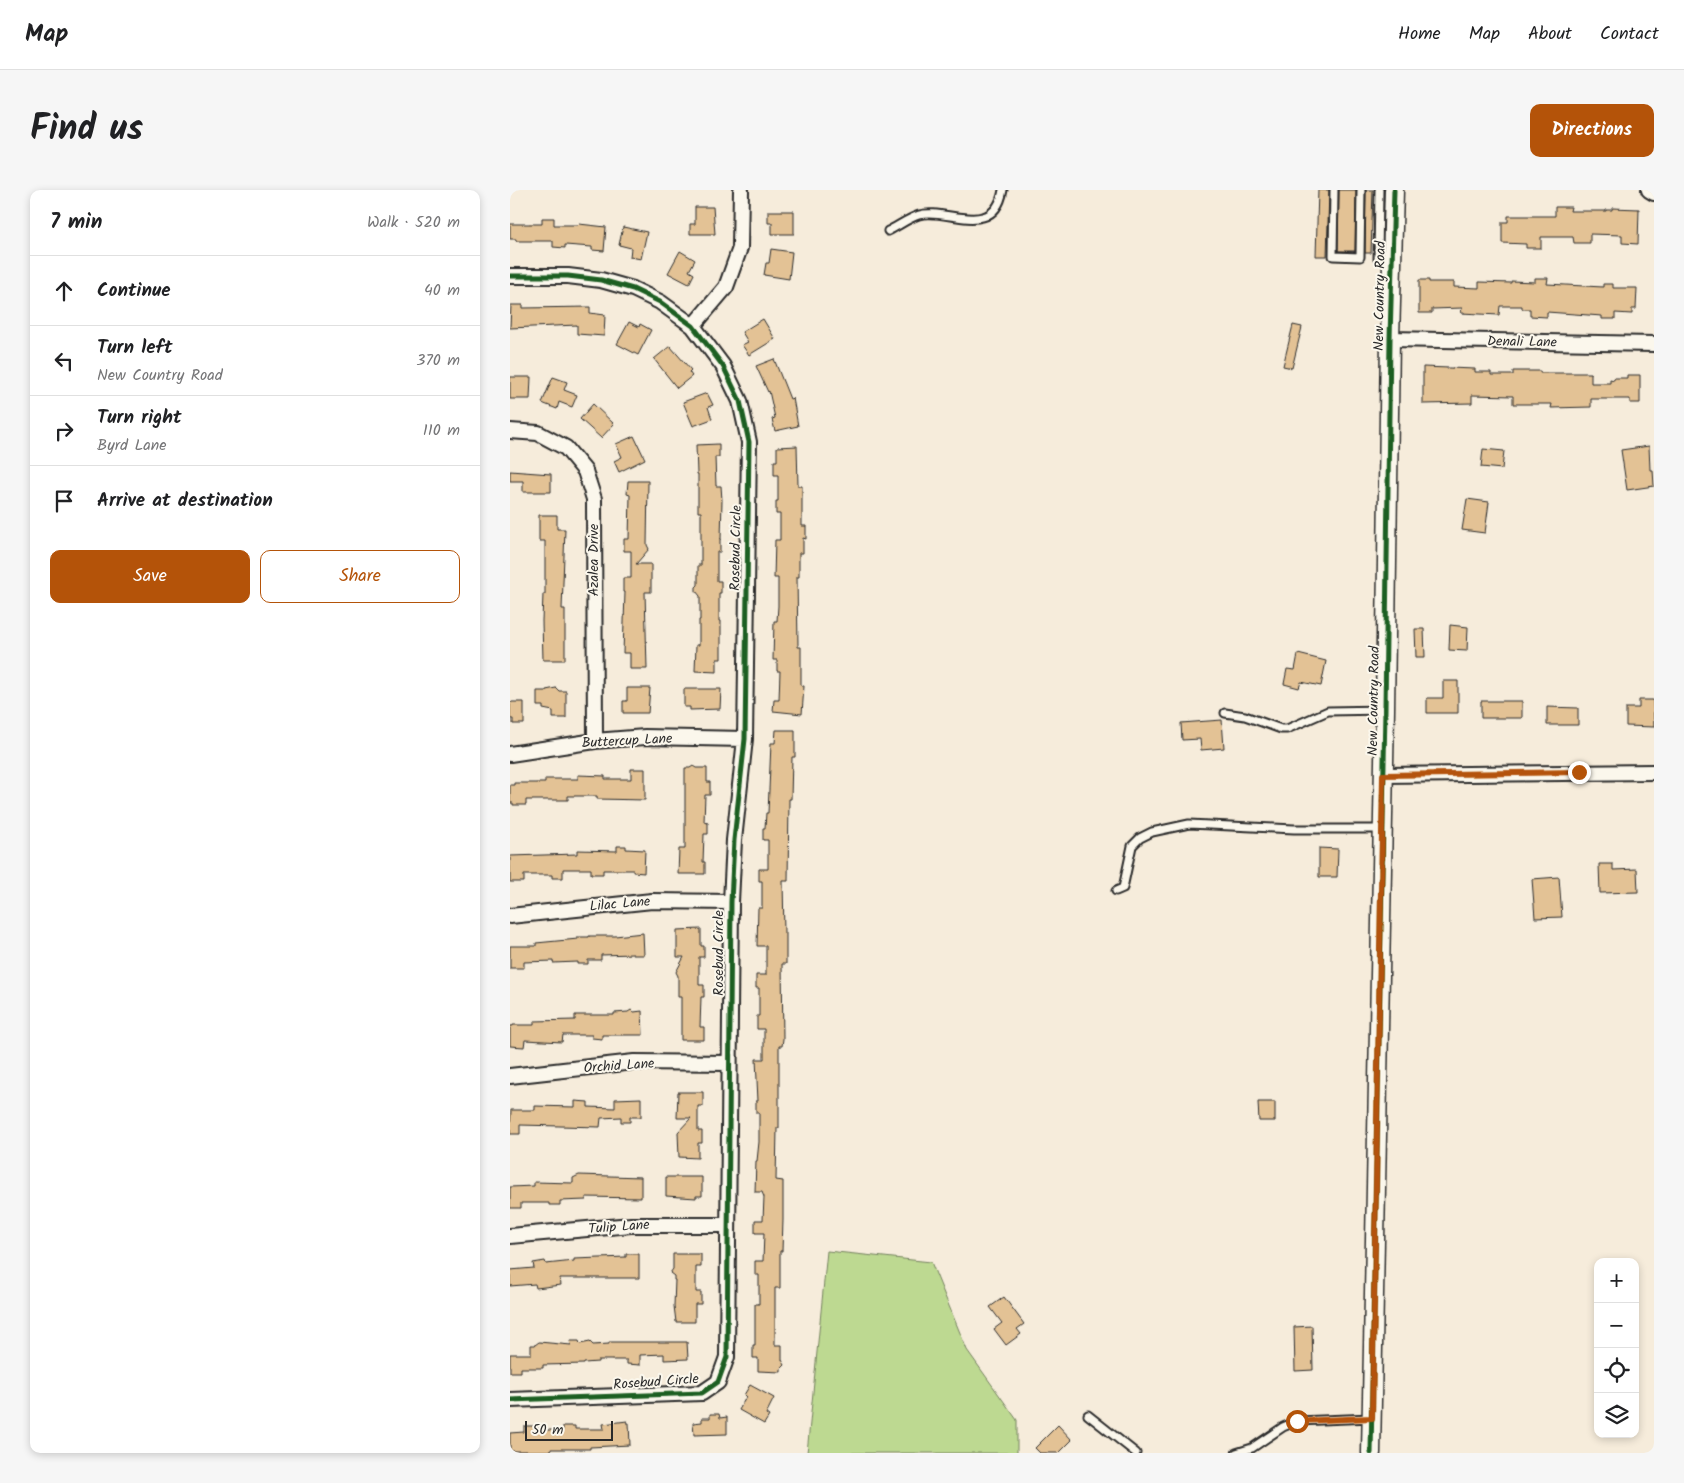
<!DOCTYPE html>
<html lang="en">
<head>
<meta charset="utf-8">
<style>
  body { margin:0; font-family:Kalam,sans-serif; background:#f6f6f6; color:#202124 }
  .controls { position:absolute; right:15px; bottom:15px; display:grid; overflow:hidden; border-radius:10px; box-shadow:0 2px 8px #0003 }
  .controls button { width:45px; height:45px; display:grid; place-items:center; padding:0; border:0; border-bottom:1px solid #e0e0e0; background:#fff; color:#202124; font:25px sans-serif }
  .scale { position:absolute; left:15px; bottom:12px; width:88px; box-sizing:border-box; padding-left:5px; border:2px solid #2b2b2b; border-top:0; font-size:14px; line-height:18px; white-space:nowrap; color:#2b2b2b; -webkit-text-stroke:4px #fbf7ec; paint-order:stroke }
  .stop { position:absolute; width:15px; height:15px; margin:-11px; border:4px solid #b45309; border-radius:50%; background:#fff }
  .stop.end { background:#b45309; border-color:#fff; box-shadow:0 1px 5px #0008 }
  .list { margin:0; padding:0; list-style:none }
  h2 { display:flex; justify-content:space-between; align-items:center; height:65px; margin:0; padding:0 20px; font-size:21px }
  h2 small { font-size:16px; font-weight:400; color:#757577 }
  .list li { display:grid; grid-template-columns:32px 1fr auto; gap:15px; align-items:center; box-sizing:border-box; height:70px; padding:0 20px; border-top:1px solid #e0e0e0 }
  .list b { display:block; font-size:19px; white-space:nowrap }
  .list p { margin:0; font-size:16px; white-space:nowrap; color:#757577 }
  .list em { font-size:16px; font-style:normal; color:#757577 }
  .actions { display:flex; gap:10px; padding:15px 20px }
  .actions a { flex:1; padding:11px 0; border:1px solid #b45309; border-radius:10px; text-align:center; font-size:18px; color:#b45309 }
  .actions .main { background:#b45309; color:#fff }
  .icon { flex:none; width:28px; height:28px; fill:none; stroke:currentColor; stroke-width:2; stroke-linecap:round; stroke-linejoin:round }
  .map { position:relative; flex:none; width:1144px; height:1263px; overflow:hidden; border-radius:10px }
  header { display:flex; align-items:center; gap:30px; box-sizing:border-box; height:70px; padding:0 25px; background:#fff; border-bottom:1px solid #e0e0e0 }
  header strong { font-size:24px }
  nav { display:flex; gap:28px; margin-inline-start:auto; font-size:18px }
  .intro { display:flex; align-items:center; justify-content:space-between; box-sizing:border-box; height:120px; padding:0 30px }
  h1 { margin:0; font-size:35px }
  .button { padding:12px 22px; border-radius:10px; background:#b45309; color:#fff; font-size:18px; font-weight:700 }
  main { display:flex; gap:30px; padding:0 30px }
  aside { flex:1; background:#fff; border-radius:10px; box-shadow:0 2px 8px #0003 }
  .map>svg:first-child { display:block }
</style>
</head>
<body>
<header>
<strong>Map</strong>
<nav><a>Home</a><a>Map</a><a>About</a><a>Contact</a></nav>
</header>
<div class="intro"><h1>Find us</h1><a class="button">Directions</a></div>
<main>
<aside>
<h2>7 min<small>Walk · 520 m</small></h2>
<ul class="list">
<li><svg class="icon" aria-label="ahead" viewBox="0 0 24 24"><path d="M12 20V5M6 11l6-6 6 6"/></svg><div><b>Continue</b></div><em>40 m</em></li>
<li><svg class="icon" aria-label="left" viewBox="0 0 24 24"><path d="M17 20v-9H6M10 6l-5 5 5 5"/></svg><div><b>Turn left</b><p>New Country Road</p></div><em>370 m</em></li>
<li><svg class="icon" aria-label="right" viewBox="0 0 24 24"><path d="M7 20v-9h11M14 6l5 5-5 5"/></svg><div><b>Turn right</b><p>Byrd Lane</p></div><em>110 m</em></li>
<li><svg class="icon" aria-label="arrive" viewBox="0 0 24 24"><path d="M6 21V4h12l-3 4 3 4H6"/></svg><div><b>Arrive at destination</b></div></li>
</ul>
<div class="actions"><a class="main">Save</a><a>Share</a></div>
</aside>
<div class="map">
<svg width="1144" height="1263" viewBox="0 0 1144 1263">
  <rect width="100%" height="100%" fill="#f6ecdb"/>
  <filter id="ink" filterUnits="userSpaceOnUse"><feTurbulence type="fractalNoise" baseFrequency=".02" numOctaves="2"/><feDisplacementMap in="SourceGraphic" scale="10" xChannelSelector="R" yChannelSelector="G"/><feConvolveMatrix kernelMatrix="1 2 1 2 8 2 1 2 1" color-interpolation-filters="sRGB"/></filter>
  <g filter="url(#ink)">
    <!-- green -->
    <path fill="#bdd991" stroke="#74825e" d="M 317,1061 L 421,1072 L 457,1160 L 507,1230 L 507,1263 L 297,1263 Z"/>
    <!-- building -->
    <path fill="#e3c295" stroke="#2b2b2b" d="M 808,0 L 819,0 L 817,66 L 806,66 Z
      M 829,0 L 846,0 L 845,61 L 828,61 Z
      M 856,0 L 863,0 L 861,63 L 855,63 Z
      M 185,17 L 203,17 L 205,44 L 180,44 L 180,34 L 185,34 Z
      M 1045,17 L 1061,17 L 1060,21 L 1096,21 L 1096,20 L 1102,20 L 1102,18 L 1129,19 L 1128,54 L 1112,53 L 1112,45 L 1080,44 L 1080,53 L 1064,53 L 1063,47 L 1031,47 L 1031,58 L 1016,58 L 1016,54 L 992,53 L 992,32 L 998,32 L 998,26 L 1045,26 Z
      M 258,21 L 284,21 L 284,44 L 262,44 L 262,33 L 258,33 Z
      M 32,28 L 44,28 L 44,35 L 68,35 L 69,34 L 96,37 L 94,61 L 82,60 L 82,57 L 55,55 L 55,58 L 43,57 L 43,51 L 6,51 L 6,49 L 0,49 L 0,34 L 32,34 Z
      M 113,37 L 137,42 L 131,69 L 120,67 L 121,58 L 109,55 Z
      M 261,59 L 282,62 L 279,89 L 254,85 L 256,73 L 259,73 Z
      M 170,61 L 185,70 L 179,81 L 184,84 L 179,94 L 158,83 Z
      M 1025,88 L 1038,88 L 1037,94 L 1093,97 L 1093,94 L 1103,94 L 1103,98 L 1127,98 L 1126,119 L 1122,119 L 1122,124 L 1105,123 L 1105,129 L 1092,129 L 1092,126 L 1037,122 L 1037,127 L 1020,126 L 1020,119 L 1012,119 L 1012,116 L 990,116 L 989,125 L 951,123 L 952,118 L 922,119 L 922,123 L 909,123 L 909,90 L 919,90 L 919,92 L 944,92 L 944,97 L 969,98 L 969,92 L 1001,93 L 1001,91 L 1025,92 Z
      M 1,115 L 13,115 L 13,118 L 80,117 L 80,123 L 95,125 L 94,146 L 67,144 L 67,135 L 0,138 Z
      M 253,129 L 265,149 L 239,165 L 232,155 L 238,152 L 232,142 Z
      M 119,132 L 129,137 L 130,134 L 141,140 L 128,165 L 107,154 Z
      M 783,135 L 792,137 L 782,178 L 773,176 Z
      M 160,156 L 181,180 L 179,182 L 182,186 L 167,198 L 144,169 Z
      M 264,169 L 280,209 L 283,208 L 288,236 L 265,241 L 262,229 L 265,228 L 259,201 L 258,202 L 246,176 Z
      M 913,177 L 965,179 L 965,182 L 981,182 L 981,185 L 1003,185 L 1003,181 L 1030,181 L 1030,183 L 1081,183 L 1081,193 L 1100,193 L 1100,189 L 1104,190 L 1104,188 L 1117,188 L 1117,185 L 1130,185 L 1130,213 L 1120,213 L 1120,209 L 1081,209 L 1081,217 L 1041,218 L 1042,214 L 1003,214 L 1003,206 L 962,205 L 962,213 L 913,214 Z
      M 0,187 L 21,187 L 20,209 L 0,209 Z
      M 43,187 L 57,192 L 54,200 L 67,205 L 62,217 L 49,212 L 47,219 L 32,213 Z
      M 197,203 L 203,215 L 198,217 L 202,229 L 183,236 L 173,212 Z
      M 83,214 L 104,234 L 91,248 L 70,229 Z
      M 124,246 L 135,269 L 109,282 L 104,271 L 112,267 L 106,254 Z
      M 209,254 L 209,267 L 205,267 L 206,296 L 211,296 L 212,310 L 211,349 L 210,349 L 210,362 L 207,362 L 207,391 L 211,391 L 211,403 L 209,403 L 209,431 L 211,431 L 211,469 L 207,469 L 207,482 L 185,481 L 186,455 L 189,455 L 189,430 L 190,430 L 190,406 L 186,401 L 186,397 L 188,395 L 188,375 L 191,375 L 191,322 L 188,322 L 188,284 L 187,284 L 186,255 Z
      M 287,256 L 288,296 L 292,296 L 292,336 L 296,336 L 296,349 L 293,348 L 293,363 L 289,363 L 289,387 L 287,387 L 288,457 L 291,457 L 291,496 L 294,496 L 292,524 L 263,521 L 264,510 L 269,510 L 270,481 L 267,481 L 267,470 L 263,470 L 264,431 L 267,431 L 268,416 L 268,388 L 264,388 L 265,350 L 270,350 L 270,324 L 266,324 L 266,311 L 268,311 L 268,285 L 264,285 L 264,271 L 267,271 L 267,257 Z
      M 1139,256 L 1140,280 L 1143,280 L 1144,296 L 1117,300 L 1111,260 Z
      M 973,259 L 994,261 L 992,279 L 971,277 Z
      M 0,281 L 41,284 L 41,302 L 13,302 L 13,291 L 0,291 Z
      M 118,291 L 138,291 L 137,355 L 139,359 L 126,374 L 141,374 L 141,402 L 135,402 L 137,479 L 120,479 L 120,463 L 113,463 L 115,402 L 113,402 L 113,388 L 121,388 L 121,361 L 114,361 L 114,349 L 119,349 L 120,305 L 117,304 Z
      M 957,309 L 979,312 L 975,343 L 952,340 Z
      M 29,325 L 47,325 L 47,339 L 55,339 L 52,419 L 55,419 L 55,470 L 33,470 L 32,431 L 33,404 L 35,404 L 35,351 L 29,351 Z
      M 940,435 L 958,437 L 957,461 L 939,460 Z
      M 905,439 L 914,439 L 915,467 L 906,467 Z
      M 788,464 L 816,471 L 811,496 L 791,492 L 789,498 L 774,494 L 777,479 L 785,480 Z
      M 933,491 L 948,491 L 948,523 L 917,523 L 917,508 L 933,508 Z
      M 46,498 L 49,501 L 56,501 L 56,528 L 43,528 L 43,521 L 33,519 L 33,516 L 27,516 L 27,501 L 36,501 L 36,500 Z
      M 117,498 L 140,498 L 138,523 L 113,523 L 113,511 L 117,511 Z
      M 174,499 L 211,499 L 210,519 L 180,520 L 180,517 L 174,517 Z
      M 1129,510 L 1143,510 L 1144,537 L 1116,536 L 1116,518 L 1129,518 Z
      M 971,511 L 1012,511 L 1012,528 L 971,528 Z
      M 2,512 L 14,512 L 14,534 L 3,534 L 3,529 L 0,529 L 0,514 Z
      M 1037,517 L 1068,518 L 1068,535 L 1037,535 Z
      M 712,530 L 714,558 L 691,560 L 690,549 L 672,550 L 671,533 Z
      M 266,540 L 285,540 L 285,567 L 282,567 L 281,609 L 279,609 L 278,691 L 273,691 L 274,743 L 276,743 L 276,774 L 272,774 L 273,849 L 272,856 L 269,856 L 269,938 L 267,938 L 266,990 L 273,991 L 273,1030 L 272,1061 L 270,1061 L 270,1098 L 265,1098 L 265,1155 L 272,1155 L 272,1170 L 275,1175 L 271,1179 L 271,1182 L 248,1181 L 248,1168 L 243,1168 L 243,1155 L 245,1155 L 245,1114 L 249,1114 L 249,1085 L 245,1085 L 245,1071 L 253,1071 L 254,1043 L 245,1043 L 245,1030 L 253,1030 L 254,1007 L 252,1002 L 245,1002 L 246,971 L 247,971 L 249,952 L 249,923 L 246,923 L 246,911 L 248,911 L 246,869 L 254,869 L 254,839 L 247,839 L 247,826 L 249,826 L 249,798 L 246,798 L 246,785 L 256,785 L 256,756 L 247,756 L 248,718 L 252,718 L 252,691 L 249,691 L 249,679 L 258,679 L 258,650 L 253,650 L 253,638 L 255,638 L 256,623 L 258,623 L 261,553 L 265,553 Z
      M 183,576 L 186,578 L 197,578 L 197,592 L 200,592 L 200,605 L 195,605 L 194,632 L 198,633 L 198,644 L 194,644 L 193,672 L 195,672 L 195,684 L 168,684 L 169,659 L 175,659 L 175,578 L 180,578 Z
      M 121,579 L 135,579 L 135,610 L 87,609 L 87,606 L 58,606 L 58,610 L 16,610 L 16,615 L 3,615 L 3,613 L 0,613 L 0,595 L 4,595 L 4,593 L 35,593 L 35,589 L 68,589 L 68,585 L 95,586 L 95,589 L 121,589 Z
      M 107,656 L 116,656 L 116,659 L 135,660 L 134,683 L 123,682 L 123,680 L 93,680 L 93,684 L 81,684 L 81,679 L 53,679 L 53,688 L 42,688 L 42,685 L 14,685 L 14,692 L 0,692 L 0,666 L 67,664 L 67,660 L 107,661 Z
      M 809,658 L 828,659 L 827,687 L 809,687 Z
      M 1089,674 L 1103,674 L 1103,680 L 1127,679 L 1128,702 L 1090,703 Z
      M 1049,687 L 1052,727 L 1025,728 L 1022,689 Z
      M 191,739 L 191,756 L 194,756 L 194,767 L 189,767 L 189,795 L 194,795 L 194,807 L 191,807 L 190,837 L 194,837 L 194,850 L 171,850 L 171,807 L 168,807 L 168,786 L 166,782 L 174,767 L 167,767 L 167,740 Z
      M 133,743 L 134,765 L 123,765 L 123,764 L 91,765 L 91,770 L 78,770 L 78,774 L 68,774 L 68,772 L 43,773 L 43,771 L 14,772 L 14,778 L 0,778 L 0,756 L 26,756 L 26,753 L 68,749 L 68,747 L 79,747 L 79,746 L 105,746 Z
      M 121,820 L 124,822 L 132,821 L 133,845 L 92,845 L 92,849 L 82,848 L 82,845 L 53,845 L 52,852 L 15,850 L 14,857 L 0,856 L 0,836 L 3,836 L 3,835 L 24,835 L 24,831 L 65,830 L 65,825 L 104,825 L 104,823 L 118,822 Z
      M 168,902 L 193,902 L 193,916 L 188,916 L 188,941 L 192,941 L 192,953 L 188,953 L 188,968 L 169,967 L 168,942 L 181,928 L 167,928 Z
      M 131,908 L 131,927 L 120,927 L 120,932 L 111,932 L 111,927 L 91,928 L 90,937 L 10,935 L 10,944 L 0,944 L 1,920 L 25,920 L 25,916 L 65,917 L 65,911 L 78,912 L 78,917 L 105,918 L 105,909 Z
      M 748,912 L 765,912 L 765,931 L 749,931 Z
      M 69,985 L 131,987 L 131,1008 L 76,1007 L 76,1010 L 50,1011 L 50,1015 L 39,1015 L 39,1013 L 11,1013 L 11,1018 L 0,1018 L 0,997 L 24,996 L 24,992 L 63,993 L 63,988 Z
      M 156,987 L 192,987 L 192,1006 L 186,1006 L 186,1008 L 156,1006 Z
      M 116,1064 L 129,1064 L 129,1088 L 50,1088 L 51,1095 L 26,1098 L 25,1094 L 0,1096 L 0,1080 L 24,1078 L 23,1073 L 35,1071 L 36,1074 L 64,1071 L 64,1069 L 116,1067 Z
      M 163,1064 L 191,1064 L 191,1077 L 186,1077 L 186,1102 L 191,1102 L 191,1114 L 185,1114 L 185,1132 L 166,1132 L 164,1116 L 165,1090 L 164,1090 L 164,1086 L 160,1083 L 163,1079 Z
      M 494,1107 L 514,1134 L 507,1139 L 511,1144 L 496,1155 L 484,1139 L 492,1133 L 480,1117 Z
      M 802,1136 L 803,1180 L 785,1181 L 784,1137 Z
      M 60,1151 L 69,1151 L 70,1154 L 80,1152 L 83,1155 L 99,1154 L 99,1152 L 177,1152 L 178,1169 L 154,1170 L 154,1164 L 130,1165 L 130,1175 L 117,1174 L 117,1170 L 88,1170 L 88,1172 L 74,1173 L 74,1174 L 33,1175 L 33,1178 L 11,1178 L 11,1182 L 0,1182 L 0,1164 L 21,1164 L 21,1155 L 25,1155 L 29,1152 L 61,1155 Z
      M 240,1195 L 264,1208 L 256,1224 L 259,1226 L 254,1234 L 229,1220 L 236,1207 L 234,1205 Z
      M 200,1224 L 209,1224 L 210,1228 L 217,1227 L 217,1244 L 184,1245 L 183,1233 L 192,1232 L 192,1228 L 200,1228 Z
      M 117,1231 L 117,1233 L 119,1233 L 120,1255 L 80,1257 L 80,1259 L 41,1259 L 41,1261 L 0,1261 L 0,1243 L 14,1242 L 14,1236 L 28,1236 L 28,1240 L 53,1240 L 53,1236 L 65,1236 L 65,1239 L 94,1239 L 93,1234 Z
      M 548,1235 L 562,1250 L 549,1263 L 530,1263 L 525,1258 Z"/>
    <g fill="none" stroke-linecap="round" stroke-linejoin="round">
      <!-- service casing -->
      <g stroke="#2b2b2b" stroke-width="11">
        <path id="service" d="M 824,0 L 823,66 L 850,67 L 851,0
          M 378,41 C 388,36 399,28 409,25 C 436,17 484,50 493,0
          M 868,69 L 869,0
          M 715,523 L 735,526 L 771,539 L 777,539 L 818,521 L 875,520
          M 606,701 L 613,698 L 622,656 L 630,648 L 642,642 L 679,634 L 784,639 L 872,639
          M 578,1225 L 626,1263
          M 726,1263 L 742,1258 L 773,1237 L 787,1231 L 862,1228"/>
      </g>
      <!-- minor casing -->
      <g stroke="#2b2b2b" stroke-width="18">
        <path id="minor" d="M 1139,0 L 1144,3
          M 0,86 L 58,86 L 91,90 L 123,99 L 150,112 L 183,136 L 213,176 L 230,211 L 239,252 L 235,549 L 224,650 L 221,712 L 217,1167 L 208,1192 L 192,1203 L 0,1210
          M 183,136 L 216,97 L 230,58 L 231,0
          M 880,149 L 1144,154
          M 0,241 L 28,243 L 56,258 L 75,281 L 84,309 L 85,551
          M 0,564 L 85,551 L 135,547 L 235,549
          M 873,585 L 1144,582
          M 0,726 L 142,711 L 221,712
          M 0,886 L 124,872 L 219,873
          M 0,1046 L 121,1035 L 218,1035"/>
      </g>
      <!-- tertiary casing -->
      <g stroke="#2b2b2b" stroke-width="21">
        <path id="tertiary" d="M 861,1263 L 875,520 L 880,149 L 884,0"/>
      </g>
      <!-- service -->
      <use href="#service" stroke="#fbf7ec" stroke-width="7"/>
      <!-- minor -->
      <use href="#minor" stroke="#fbf7ec" stroke-width="14"/>
      <!-- tertiary -->
      <use href="#tertiary" stroke="#fbf7ec" stroke-width="18"/>
      <!-- cycleway casing -->
      <g stroke="#fbf7ec" stroke-width="8">
        <path id="cycleway" d="M 0,86 L 58,86 L 91,90 L 123,99 L 150,112 L 183,136 L 213,176 L 230,211 L 239,252 L 235,549 L 224,650 L 221,712 L 217,1167 L 208,1192 L 192,1203 L 0,1210
          M 861,1263 L 875,520 L 880,149 L 884,0"/>
      </g>
      <!-- cycleway -->
      <use href="#cycleway" stroke="#1b5e20" stroke-width="5"/>
    </g>
  </g>
  <g fill="none" stroke-linecap="round" stroke-linejoin="round" filter="url(#ink)">
    <!-- route -->
    <path stroke="#b45309" stroke-width="6" d="M 787,1231 L 862,1228 L 873,585 L 1069,582"/>
  </g>
  <g text-anchor="middle" dominant-baseline="central" stroke-width="4" stroke-linejoin="round" paint-order="stroke">
    <!-- street labels -->
    <g font-size="14" fill="#2b2b2b" stroke="#fbf7ec">
      <text transform="translate(870 106) rotate(-89)">New Country Road</text>
      <text transform="translate(1012 152) rotate(1)">Denali Lane</text>
      <text transform="translate(226 358) rotate(-89)">Rosebud Circle</text>
      <text transform="translate(84 370) rotate(-90)">Azalea Drive</text>
      <text transform="translate(864 511) rotate(-89)">New Country Road</text>
      <text transform="translate(117 551) rotate(-3)">Buttercup Lane</text>
      <text transform="translate(110 714) rotate(-5)">Lilac Lane</text>
      <text transform="translate(209 763) rotate(-90)">Rosebud Circle</text>
      <text transform="translate(109 876) rotate(-4)">Orchid Lane</text>
      <text transform="translate(109 1037) rotate(-4)">Tulip Lane</text>
      <text transform="translate(146 1192) rotate(-4)">Rosebud Circle</text>
    </g>
  </g>
</svg>
<div class="controls">
<button>+</button>
<button>−</button>
<button><svg class="icon" aria-label="locate" viewBox="0 0 24 24"><circle cx="12" cy="12" r="6"/><path d="M12 2v4M12 18v4M2 12h4M18 12h4"/></svg></button>
<button><svg class="icon" aria-label="layers" viewBox="0 0 24 24"><path d="M12 4l9 5-9 5-9-5zM3 14l9 5 9-5"/></svg></button>
</div>
<div class="scale">50 m</div>
<div class="stop" style="left:787px;top:1231px"></div>
<div class="stop end" style="left:1069px;top:582px"></div>
</div>
</main>
</body>
</html>
